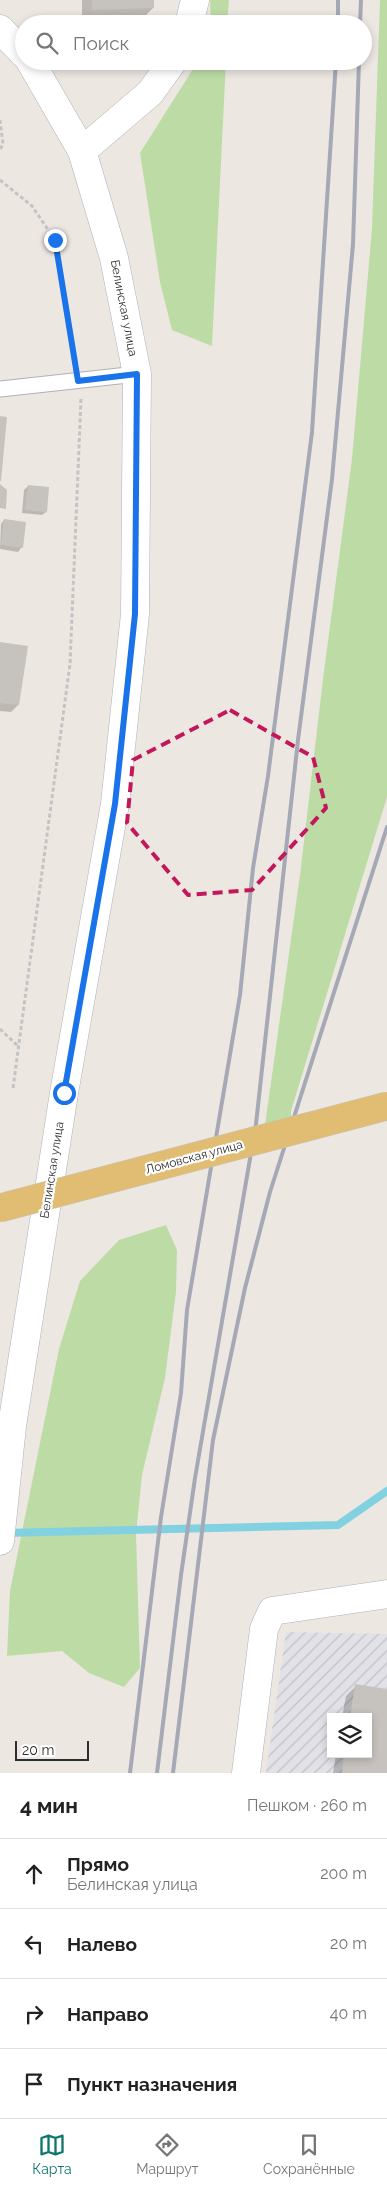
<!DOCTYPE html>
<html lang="ru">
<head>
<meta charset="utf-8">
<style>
  body { margin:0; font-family:Raleway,sans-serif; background:#f2f2f2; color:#222 }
  .controls { position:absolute; right:15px; bottom:15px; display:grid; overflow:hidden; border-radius:0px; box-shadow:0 2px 8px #0003 }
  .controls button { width:45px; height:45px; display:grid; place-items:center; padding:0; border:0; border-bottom:1px solid #e0e0e0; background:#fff; color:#222; font:25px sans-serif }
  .scale { position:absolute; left:15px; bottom:12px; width:74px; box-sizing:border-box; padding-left:5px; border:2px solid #2d2d2d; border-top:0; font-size:14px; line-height:18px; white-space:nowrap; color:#2d2d2d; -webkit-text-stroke:4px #fff; paint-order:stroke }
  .stop { position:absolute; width:15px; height:15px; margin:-11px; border:4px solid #1a73e8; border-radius:50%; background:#fff }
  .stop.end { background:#1a73e8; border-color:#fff; box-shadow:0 1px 5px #0008 }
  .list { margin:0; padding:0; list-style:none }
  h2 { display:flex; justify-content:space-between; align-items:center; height:65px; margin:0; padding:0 20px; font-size:21px }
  h2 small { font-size:16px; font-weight:400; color:#767676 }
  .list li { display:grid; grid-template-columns:32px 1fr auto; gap:15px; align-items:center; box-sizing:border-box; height:70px; padding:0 20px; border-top:1px solid #e0e0e0 }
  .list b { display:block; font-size:19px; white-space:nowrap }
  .list p { margin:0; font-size:16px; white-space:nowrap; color:#767676 }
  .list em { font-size:16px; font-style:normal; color:#767676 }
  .icon { flex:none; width:28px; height:28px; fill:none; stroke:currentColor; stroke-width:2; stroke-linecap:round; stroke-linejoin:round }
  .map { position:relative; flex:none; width:387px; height:1773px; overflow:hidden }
  .search { position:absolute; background:#fff; box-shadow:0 2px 8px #0003; left:15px; right:15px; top:15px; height:55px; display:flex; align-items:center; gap:12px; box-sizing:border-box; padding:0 18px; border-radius:28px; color:#767676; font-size:19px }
  .sheet { height:345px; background:#fff }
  nav { display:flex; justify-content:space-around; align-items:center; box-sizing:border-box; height:70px; border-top:1px solid #e0e0e0; background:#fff; font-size:14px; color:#767676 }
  nav a { display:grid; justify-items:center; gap:2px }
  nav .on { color:#0f766e }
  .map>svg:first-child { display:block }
</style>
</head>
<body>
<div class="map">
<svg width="387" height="1773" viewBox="0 0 387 1773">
  <defs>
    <pattern id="industrial-furrows" width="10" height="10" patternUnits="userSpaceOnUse" patternTransform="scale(1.25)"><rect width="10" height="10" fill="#e2e1e7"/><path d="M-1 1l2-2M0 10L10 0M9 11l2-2" fill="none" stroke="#c2c1c6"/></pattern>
  </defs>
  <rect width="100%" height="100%" fill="#ede7e2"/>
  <!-- industrial -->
  <path fill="url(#industrial-furrows)" fill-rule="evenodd" d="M 286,1632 L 387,1634 L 387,1773 L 266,1773 ZM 331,1717 L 368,1717 L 368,1754 L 331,1754 Z"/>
  <!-- grass -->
  <path fill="#bddca5" d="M 210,0 L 229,0 L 227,24 L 211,24 Z
    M 380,0 L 387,0 L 387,797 L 291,1111 L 291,1122 L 265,1125 L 300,875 L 323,679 L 352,459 L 372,228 Z
    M 198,61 L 226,61 L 212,346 L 172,330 L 160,282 L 140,153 Z
    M 166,1225 L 177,1250 L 176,1292 L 165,1378 L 142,1475 L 136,1534 L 140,1668 L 124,1687 L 89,1673 L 62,1651 L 7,1656 L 10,1591 L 59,1349 L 80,1281 L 119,1240 Z"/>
  <!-- shadow -->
  <path fill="#0003" d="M 82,0 L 153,0 L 153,8 L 143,18 L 82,20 Z
    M 28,486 L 46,512 L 42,515 L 22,513 L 24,490 Z
    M 4,520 L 25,523 L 21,548 L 18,552 L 0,549 L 1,524 Z
    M 0,644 L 18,705 L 11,712 L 0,711 Z
    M 356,1686 L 387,1691 L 387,1773 L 333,1773 L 336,1754 L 368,1754 L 368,1717 L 342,1717 L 346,1696 Z"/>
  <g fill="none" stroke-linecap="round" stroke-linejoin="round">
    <!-- stream -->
    <path stroke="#82d1e1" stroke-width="8" d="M 4,1533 L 338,1525 L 387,1491"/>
  </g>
  <!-- building -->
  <path fill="#c6c2bd" d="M 92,0 L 154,0 L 154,8 L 92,10 Z
    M 0,416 L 7,417 L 1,481 L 0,481 Z
    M 0,484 L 7,490 L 6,509 L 0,508 Z
    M 28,485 L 49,487 L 47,512 L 25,510 Z
    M 4,519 L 26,522 L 23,548 L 1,545 Z
    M 0,642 L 28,646 L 19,705 L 0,703 Z
    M 355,1684 L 387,1689 L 387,1773 L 342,1773 L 344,1754 L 368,1754 L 368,1717 L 350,1717 Z"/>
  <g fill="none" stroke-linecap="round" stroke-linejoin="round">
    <!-- service casing -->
    <g stroke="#aeb1b8" stroke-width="17">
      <path id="service" d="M 0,389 L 137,374"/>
    </g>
    <!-- minor casing -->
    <g stroke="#aeb1b8" stroke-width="29">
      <path id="minor" d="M 246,1773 L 264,1629 L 272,1611 L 387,1594"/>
    </g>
    <!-- tertiary casing -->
    <g stroke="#aeb1b8" stroke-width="29">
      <path id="tertiary" d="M 189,24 L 195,0
        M 82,151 L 150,93 L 173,61"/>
    </g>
    <!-- secondary casing -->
    <g stroke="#aeb1b8" stroke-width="29">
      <path id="secondary" d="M 0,29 L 24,54
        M 0,1541 L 12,1426 L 64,1093 L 115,804 L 135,614 L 137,374 L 114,258 L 82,151 L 30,61"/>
    </g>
    <!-- path -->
    <path stroke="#c4c4c4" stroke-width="3" stroke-dasharray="4 2.5" stroke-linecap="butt" d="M 0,120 L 3,144 L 0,150
      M 0,180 L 32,206 L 55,240 L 75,360
      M 0,1029 L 19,1047
      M 13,1088 L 70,664 L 81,399"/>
    <!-- service -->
    <use href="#service" stroke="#fff" stroke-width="15"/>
    <!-- minor -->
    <use href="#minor" stroke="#fff" stroke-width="28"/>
    <!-- tertiary -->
    <use href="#tertiary" stroke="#fff" stroke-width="28"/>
    <!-- secondary -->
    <use href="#secondary" stroke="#fff" stroke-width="28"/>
    <!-- rail -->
    <path stroke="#a5a9b5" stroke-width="4" d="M 338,24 L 338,0
      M 360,24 L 361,0
      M 130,1773 L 161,1517 L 181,1393 L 187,1310 L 240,995 L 253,868 L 268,776 L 312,432 L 336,61
      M 157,1773 L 181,1575 L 195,1478 L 256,1124 L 298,740 L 332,479 L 353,244 L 359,61
      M 173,1773 L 213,1440 L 245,1288 L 270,1192 L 387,827"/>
    <!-- primary-bridge casing -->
    <g stroke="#c4c4c4" stroke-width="29" stroke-linecap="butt">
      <path id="primary-bridge" d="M 0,1208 L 387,1106"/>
    </g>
    <!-- primary-bridge -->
    <use href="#primary-bridge" stroke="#e1bd73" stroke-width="28"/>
  </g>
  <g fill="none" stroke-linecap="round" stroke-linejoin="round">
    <!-- route -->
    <path stroke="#1a73e8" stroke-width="6" d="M 55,240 L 78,381 L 137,374 L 135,614 L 115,804 L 64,1093"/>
  </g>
  <!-- marked area -->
  <path fill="none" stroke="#c2185b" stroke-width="4" stroke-dasharray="10 6" stroke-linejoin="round" d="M 230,710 L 313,757 L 326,808 L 252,890 L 188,895 L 127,823 L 133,760 Z"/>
  <g text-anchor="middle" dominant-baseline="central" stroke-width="4.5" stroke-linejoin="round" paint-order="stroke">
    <!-- street labels -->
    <g font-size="12" fill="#2d2d2d" stroke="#fff">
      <text transform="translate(124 308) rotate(79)">Белинская улица</text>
      <text transform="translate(194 1157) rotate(-15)">Ломовская улица</text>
      <text transform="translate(52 1170) rotate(-81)">Белинская улица</text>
    </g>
  </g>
</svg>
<div class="controls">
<button><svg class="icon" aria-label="layers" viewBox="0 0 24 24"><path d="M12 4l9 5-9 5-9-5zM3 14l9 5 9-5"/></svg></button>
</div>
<div class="scale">20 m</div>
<div class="stop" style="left:64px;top:1093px"></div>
<div class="stop end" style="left:55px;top:240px"></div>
<div class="search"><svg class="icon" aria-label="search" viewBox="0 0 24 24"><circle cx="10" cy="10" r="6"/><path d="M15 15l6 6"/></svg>Поиск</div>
</div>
<section class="sheet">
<h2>4 мин<small>Пешком · 260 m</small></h2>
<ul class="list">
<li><svg class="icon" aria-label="ahead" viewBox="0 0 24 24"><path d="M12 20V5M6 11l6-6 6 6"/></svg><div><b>Прямо</b><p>Белинская улица</p></div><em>200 m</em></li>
<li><svg class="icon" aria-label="left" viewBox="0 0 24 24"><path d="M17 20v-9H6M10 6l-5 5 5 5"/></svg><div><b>Налево</b></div><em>20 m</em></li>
<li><svg class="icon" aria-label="right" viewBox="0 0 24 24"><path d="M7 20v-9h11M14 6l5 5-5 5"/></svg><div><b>Направо</b></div><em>40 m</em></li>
<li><svg class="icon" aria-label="arrive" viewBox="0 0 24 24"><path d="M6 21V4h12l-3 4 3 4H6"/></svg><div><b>Пункт назначения</b></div></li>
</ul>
</section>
<nav>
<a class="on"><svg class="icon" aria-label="map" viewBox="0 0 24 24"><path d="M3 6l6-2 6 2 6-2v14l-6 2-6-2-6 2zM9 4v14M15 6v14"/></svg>Карта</a>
<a><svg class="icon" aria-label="directions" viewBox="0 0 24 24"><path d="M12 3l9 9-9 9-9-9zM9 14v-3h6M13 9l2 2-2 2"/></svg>Маршрут</a>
<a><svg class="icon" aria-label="saved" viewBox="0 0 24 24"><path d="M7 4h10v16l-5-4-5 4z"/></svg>Сохранённые</a>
</nav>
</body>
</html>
